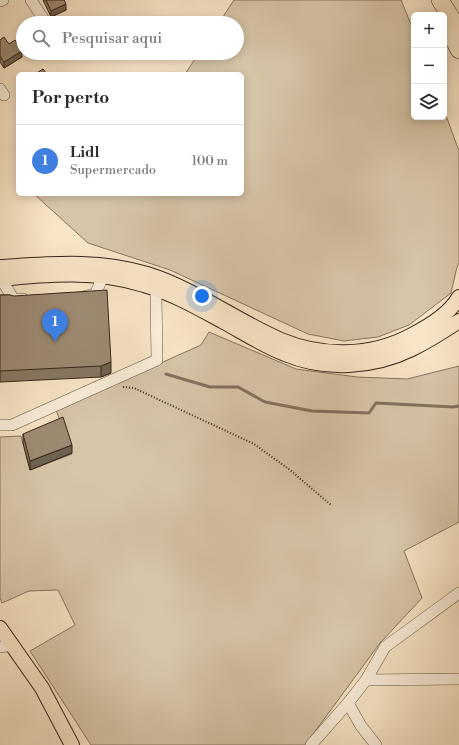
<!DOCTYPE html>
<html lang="pt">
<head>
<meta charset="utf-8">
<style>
  body { margin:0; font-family:"Libre Bodoni",serif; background:#f7f7f7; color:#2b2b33 }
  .controls { position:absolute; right:12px; top:12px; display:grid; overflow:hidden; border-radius:6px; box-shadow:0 2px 10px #0003 }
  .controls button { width:36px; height:36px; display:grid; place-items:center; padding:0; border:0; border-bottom:1px solid #e1e1e2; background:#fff; color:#2b2b33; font:20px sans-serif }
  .you { position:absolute; left:202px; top:296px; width:14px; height:14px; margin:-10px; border:3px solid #fff; border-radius:50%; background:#1a73e8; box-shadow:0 0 0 6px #1a73e833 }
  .badge { display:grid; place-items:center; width:26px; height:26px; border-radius:50%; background:#8f2418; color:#fff; font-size:13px; font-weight:700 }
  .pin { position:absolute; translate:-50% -33px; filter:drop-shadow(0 1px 2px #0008) }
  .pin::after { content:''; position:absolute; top:21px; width:14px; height:12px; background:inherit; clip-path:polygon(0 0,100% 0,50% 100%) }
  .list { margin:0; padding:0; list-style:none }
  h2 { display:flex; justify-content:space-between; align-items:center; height:52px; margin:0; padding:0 16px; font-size:17px }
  h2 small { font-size:13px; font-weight:400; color:#7c7c81 }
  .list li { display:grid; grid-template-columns:26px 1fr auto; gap:12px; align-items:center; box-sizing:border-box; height:72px; padding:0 16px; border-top:1px solid #e1e1e2 }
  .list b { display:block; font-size:15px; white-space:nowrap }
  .list p { margin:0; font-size:13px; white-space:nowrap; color:#7c7c81 }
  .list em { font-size:13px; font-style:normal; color:#7c7c81 }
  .icon { flex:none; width:22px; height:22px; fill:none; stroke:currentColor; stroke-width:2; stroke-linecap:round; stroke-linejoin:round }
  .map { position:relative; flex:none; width:459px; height:745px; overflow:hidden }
  .search { position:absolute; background:#fff; box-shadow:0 2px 10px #0003; left:16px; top:16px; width:228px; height:44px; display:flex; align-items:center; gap:10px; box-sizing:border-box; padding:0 14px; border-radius:22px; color:#7c7c81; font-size:15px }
  .panel { position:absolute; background:#fff; box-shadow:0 2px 10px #0003; left:16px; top:72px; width:228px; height:124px; border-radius:6px }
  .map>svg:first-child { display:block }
</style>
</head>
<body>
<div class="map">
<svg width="459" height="745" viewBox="0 0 459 745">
  <rect width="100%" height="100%" fill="#f8e5c6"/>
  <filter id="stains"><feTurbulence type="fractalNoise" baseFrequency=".005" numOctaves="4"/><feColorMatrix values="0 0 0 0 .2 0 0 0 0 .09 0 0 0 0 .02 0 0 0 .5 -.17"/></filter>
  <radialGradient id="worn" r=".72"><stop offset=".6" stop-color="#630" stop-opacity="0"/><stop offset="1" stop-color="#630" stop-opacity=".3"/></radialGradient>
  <!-- green -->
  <path fill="#d7c5a8" stroke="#887660" d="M 234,0 L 401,0 L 414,32 L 414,117 L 444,117 L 444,110 L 459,151 L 459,263 L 457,267 L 451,293 L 409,325 L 378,337 L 344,341 L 308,334 L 170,270 L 88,243 L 34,194 L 242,194 L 242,74 L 185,74 L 199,53 L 237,53 L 237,23 L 219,23 Z
    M 209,332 L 296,369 L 357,377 L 407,379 L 459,366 L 459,522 L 404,551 L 422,598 L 380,643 L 305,745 L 91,745 L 30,651 L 75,625 L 58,590 L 29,591 L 2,603 L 0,598 L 0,437 L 21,436 L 30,470 L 72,454 L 56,410 L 201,345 Z"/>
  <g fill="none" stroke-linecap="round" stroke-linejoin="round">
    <!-- stream -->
    <path stroke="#84725c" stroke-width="3" d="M 166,374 L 210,387 L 238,387 L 265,402 L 312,411 L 369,413 L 376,403 L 453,407 L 459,406"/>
    <!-- minor casing -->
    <g stroke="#685643" stroke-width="12">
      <path id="minor" d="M 31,0 L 46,23
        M 0,1 L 3,0
        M 0,89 L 4,95
        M 1,279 L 14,300 L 23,299
        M 86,296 L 95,295 L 103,276
        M 0,425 L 12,425 L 157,360 L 156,295 L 158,290
        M 0,647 L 12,645
        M 366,680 L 459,679
        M 348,703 L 361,726 L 376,745
        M 311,745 L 348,703 L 366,680 L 385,647 L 459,593"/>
    </g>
    <!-- major casing -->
    <g stroke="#382717" stroke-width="16">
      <path id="major" d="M 0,267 C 50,264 99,259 147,274 C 195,289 235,320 281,340 C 322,357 370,357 410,336 C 428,327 449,315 459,297
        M 0,279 C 48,274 97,270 144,285 C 172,293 198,308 224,322 C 244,333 264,346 285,354 C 325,371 373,368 412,349 C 428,341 444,331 459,321
        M 0,628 L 42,688 L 72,745"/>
    </g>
    <!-- highway casing -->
    <g stroke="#382717" stroke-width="18">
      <path id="highway" d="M 440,0 L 459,30
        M 444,20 L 459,50"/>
    </g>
    <!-- path -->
    <path stroke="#382717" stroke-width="2" stroke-dasharray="1 2" stroke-linecap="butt" d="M 123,387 L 134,388 L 254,444 L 290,470 L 331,505"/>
    <!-- minor -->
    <use href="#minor" stroke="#faeeda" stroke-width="11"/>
    <!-- major -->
    <use href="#major" stroke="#f8e5c6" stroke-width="14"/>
    <!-- highway -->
    <use href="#highway" stroke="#f8e5c6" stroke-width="17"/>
  </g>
  <!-- wall -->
  <path fill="#867762" stroke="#382717" d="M 43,0 L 64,0 L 66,10 L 51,17 Z
    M 0,40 L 9,44 L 22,57 L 4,68 L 0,62 Z
    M 0,295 L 10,295 L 111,373 L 101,377 L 0,382 Z
    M 23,434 L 72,453 L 30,470 L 23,443 Z"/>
  <!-- shaded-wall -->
  <path fill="#6d6150" stroke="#382717" d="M 66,4 L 66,10 L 51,17 L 51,11 Z
    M 22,51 L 22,57 L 4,68 L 4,62 Z
    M 111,362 L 111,373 L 101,377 L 101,366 Z
    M 72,445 L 72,453 L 30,470 L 30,461 Z"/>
  <!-- building -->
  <path fill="#9c8a72" stroke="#382717" d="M 46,0 L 64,0 L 66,4 L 51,11 Z
    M 78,17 L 82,23 L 69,23 Z
    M 4,37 L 9,44 L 15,40 L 22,51 L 4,62 L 0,56 L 0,40 Z
    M 43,69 L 47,74 L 35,74 Z
    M 107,290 L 111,362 L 101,366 L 0,371 L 0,295 L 10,295 L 14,296 Z
    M 63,417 L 72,445 L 30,461 L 23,434 Z"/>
  <rect width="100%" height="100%" filter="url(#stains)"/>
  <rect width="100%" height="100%" fill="url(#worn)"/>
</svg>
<div class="controls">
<button>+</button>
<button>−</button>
<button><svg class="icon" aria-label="layers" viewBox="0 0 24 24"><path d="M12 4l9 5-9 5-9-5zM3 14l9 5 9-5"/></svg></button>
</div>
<div class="you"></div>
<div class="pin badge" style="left:55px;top:342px;background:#3f7fe0">1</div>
<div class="search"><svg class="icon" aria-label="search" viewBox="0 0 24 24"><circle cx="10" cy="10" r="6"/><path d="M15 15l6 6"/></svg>Pesquisar aqui</div>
<section class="panel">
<h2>Por perto<small></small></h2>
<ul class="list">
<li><span class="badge" style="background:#3f7fe0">1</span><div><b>Lidl</b><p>Supermercado</p></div><em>100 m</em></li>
</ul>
</section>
</div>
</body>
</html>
